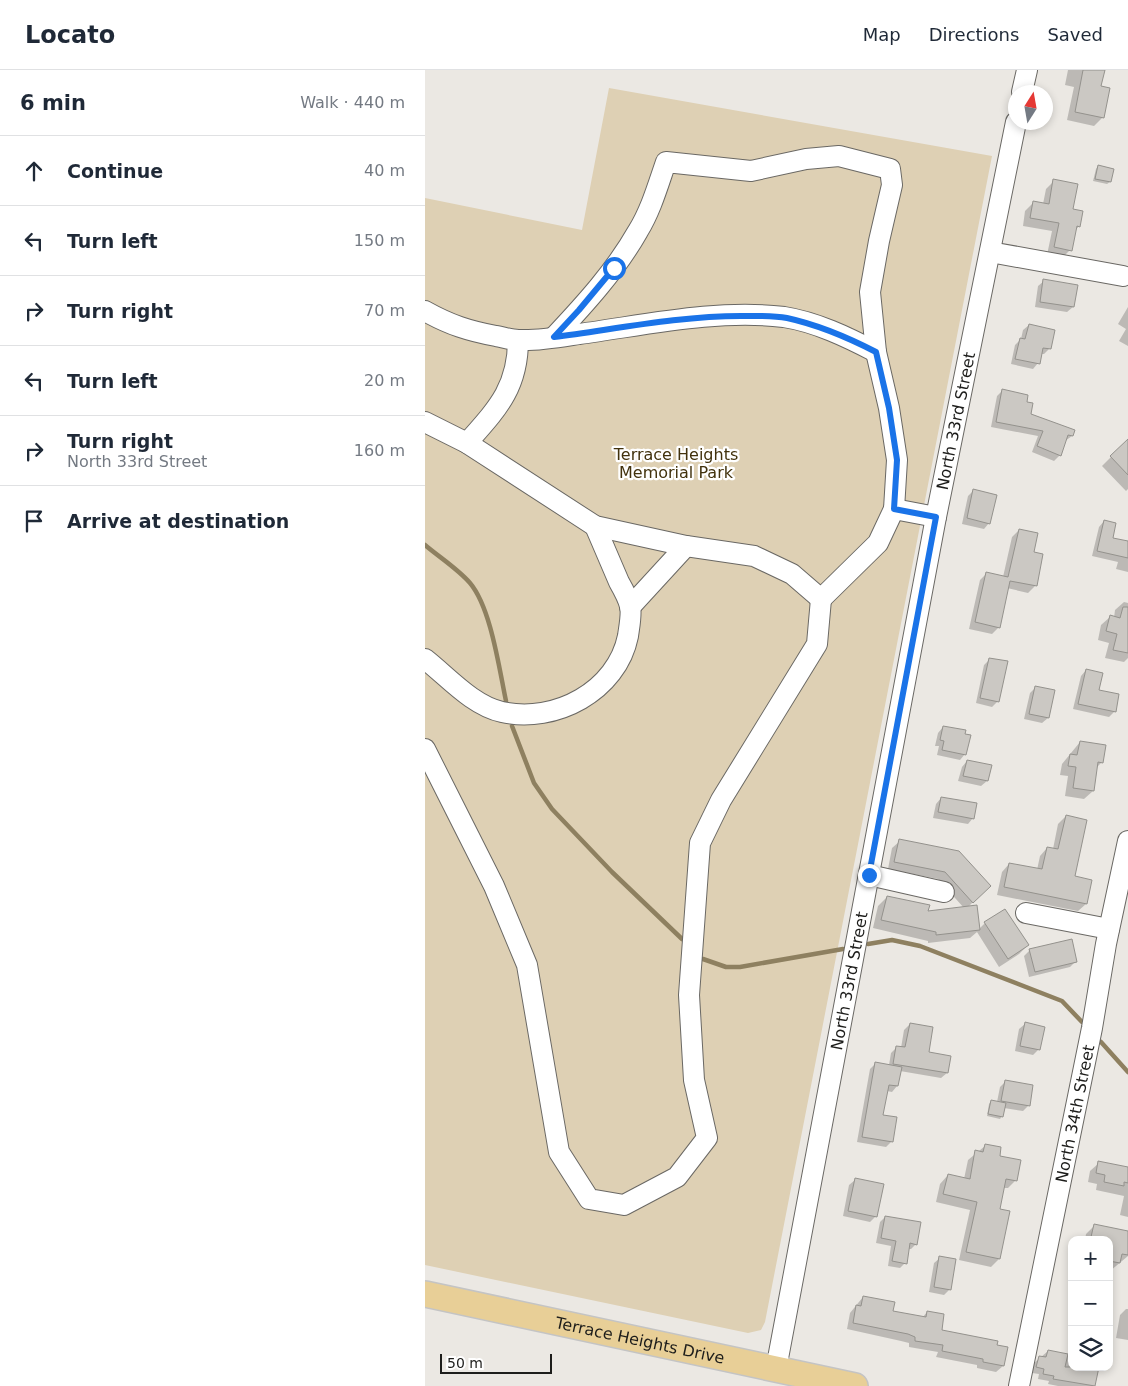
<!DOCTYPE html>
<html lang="en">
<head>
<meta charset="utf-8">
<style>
  body { margin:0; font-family:"DejaVu Sans",sans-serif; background:#f6f6f7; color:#1f2937 }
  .controls { position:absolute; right:15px; bottom:15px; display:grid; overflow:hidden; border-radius:10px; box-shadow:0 2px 8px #0003 }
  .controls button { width:45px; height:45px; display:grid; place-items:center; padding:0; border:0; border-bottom:1px solid #e0e1e3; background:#fff; color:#1f2937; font:25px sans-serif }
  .compass { position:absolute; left:583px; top:15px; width:45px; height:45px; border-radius:50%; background:#fff; box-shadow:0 2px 8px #0003; rotate:11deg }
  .scale { position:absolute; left:15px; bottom:12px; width:112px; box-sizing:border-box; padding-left:5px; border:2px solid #1d1d1b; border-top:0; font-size:14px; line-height:18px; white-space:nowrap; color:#1d1d1b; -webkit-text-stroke:4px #fff; paint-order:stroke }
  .stop { position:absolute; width:15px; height:15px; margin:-11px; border:4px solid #1a73e8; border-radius:50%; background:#fff }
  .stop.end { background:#1a73e8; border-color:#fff; box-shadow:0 1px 5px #0008 }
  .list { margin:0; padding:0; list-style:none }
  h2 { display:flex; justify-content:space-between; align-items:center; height:65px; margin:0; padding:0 20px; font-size:21px }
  h2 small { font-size:16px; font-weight:400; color:#747a83 }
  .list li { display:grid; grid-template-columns:32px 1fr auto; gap:15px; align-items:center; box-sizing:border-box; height:70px; padding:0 20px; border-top:1px solid #e0e1e3 }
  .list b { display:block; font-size:19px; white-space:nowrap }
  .list p { margin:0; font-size:16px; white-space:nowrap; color:#747a83 }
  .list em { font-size:16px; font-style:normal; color:#747a83 }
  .icon { flex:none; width:28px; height:28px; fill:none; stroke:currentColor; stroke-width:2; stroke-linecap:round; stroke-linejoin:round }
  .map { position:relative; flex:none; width:703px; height:1316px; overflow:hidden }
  header { display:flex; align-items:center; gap:30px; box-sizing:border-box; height:70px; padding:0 25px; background:#fff; border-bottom:1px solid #e0e1e3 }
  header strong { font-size:24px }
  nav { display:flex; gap:28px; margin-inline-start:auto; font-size:18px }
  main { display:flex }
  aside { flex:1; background:#fff }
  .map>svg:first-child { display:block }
</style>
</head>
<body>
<header>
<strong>Locato</strong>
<nav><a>Map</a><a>Directions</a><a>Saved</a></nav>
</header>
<main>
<aside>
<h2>6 min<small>Walk · 440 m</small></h2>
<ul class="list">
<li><svg class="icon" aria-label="ahead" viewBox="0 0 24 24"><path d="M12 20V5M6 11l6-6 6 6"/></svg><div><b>Continue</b></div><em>40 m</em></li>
<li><svg class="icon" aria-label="left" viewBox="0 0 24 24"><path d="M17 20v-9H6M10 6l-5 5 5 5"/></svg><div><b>Turn left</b></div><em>150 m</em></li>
<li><svg class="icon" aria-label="right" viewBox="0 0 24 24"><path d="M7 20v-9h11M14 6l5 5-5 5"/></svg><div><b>Turn right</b></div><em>70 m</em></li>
<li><svg class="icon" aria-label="left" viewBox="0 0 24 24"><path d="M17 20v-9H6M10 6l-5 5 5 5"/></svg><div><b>Turn left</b></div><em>20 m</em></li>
<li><svg class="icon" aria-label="right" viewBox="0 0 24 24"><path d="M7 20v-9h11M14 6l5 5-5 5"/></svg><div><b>Turn right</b><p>North 33rd Street</p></div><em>160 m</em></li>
<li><svg class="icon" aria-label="arrive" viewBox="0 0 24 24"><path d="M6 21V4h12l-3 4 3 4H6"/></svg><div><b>Arrive at destination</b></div></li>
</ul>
</aside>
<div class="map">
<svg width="703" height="1316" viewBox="0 0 703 1316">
  <rect width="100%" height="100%" fill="#ebe8e3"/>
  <!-- green -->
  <path fill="#ded0b4" d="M 184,18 L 567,86 L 340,1252 L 336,1260 L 323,1263 L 0,1195 L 0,128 L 157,160 Z"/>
  <!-- shadow -->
  <path fill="#0003" d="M 643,0 L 678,0 L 675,17 L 678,47 L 669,56 L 642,50 L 649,17 L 640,15 Z
    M 673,96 L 685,112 L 682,114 L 668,111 L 671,99 Z
    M 629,111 L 647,140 L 654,156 L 650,161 L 645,180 L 637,188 L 622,185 L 627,161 L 598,156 L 600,141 L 608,133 L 618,134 L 621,119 Z
    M 619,211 L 648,237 L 642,242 L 610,237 L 613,216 Z
    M 703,237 L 703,276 L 694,271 L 701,259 L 693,254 Z
    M 604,255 L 624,279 L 619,284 L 616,284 L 613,293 L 608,299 L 586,294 L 590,275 L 596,269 L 598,260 Z
    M 577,321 L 601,333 L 605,344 L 647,366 L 640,371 L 635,385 L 629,391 L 607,382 L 613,366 L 566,357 L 572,326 Z
    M 703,370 L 703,419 L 701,421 L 677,396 Z
    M 548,421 L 564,453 L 559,459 L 537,454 L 543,426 Z
    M 679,451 L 687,469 L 703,472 L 703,502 L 691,499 L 693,492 L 667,486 L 674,457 Z
    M 594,460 L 607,483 L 610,516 L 603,523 L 582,518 L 574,557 L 567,564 L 544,559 L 555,510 L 562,503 L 578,507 L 587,467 Z
    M 699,532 L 703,533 L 703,588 L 699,592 L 680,588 L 684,573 L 673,570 L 676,555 L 685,547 L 689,548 L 690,540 Z
    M 565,589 L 573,631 L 567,637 L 551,633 L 559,595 Z
    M 661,600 L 672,621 L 690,641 L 684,647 L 648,639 L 656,606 Z
    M 610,618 L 623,648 L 617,653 L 599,649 L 605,623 Z
    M 518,657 L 540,684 L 535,690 L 512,685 L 514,676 L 510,676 L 513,663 Z
    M 655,672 L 677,692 L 671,698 L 668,721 L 659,729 L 640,726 L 643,706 L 635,705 L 637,694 Z
    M 542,691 L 562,711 L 556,716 L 533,711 L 537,697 Z
    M 516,728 L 548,748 L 543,754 L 508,748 L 511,734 Z
    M 641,746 L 649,807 L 666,811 L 661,834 L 653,841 L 572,825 L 577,802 L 584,794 L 612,800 L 615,786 L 622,778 L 628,779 L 633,754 Z
    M 475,771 L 557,823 L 542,838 L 554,859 L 560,853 L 603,875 L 594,884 L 574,897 L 552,862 L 545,868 L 503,873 L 503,871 L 448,858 L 453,836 L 462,827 L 502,843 L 539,838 L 513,809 L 463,799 L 467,778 Z
    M 605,880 L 651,891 L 645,897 L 604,907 L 599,886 Z
    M 485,954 L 502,983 L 522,1003 L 516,1008 L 475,1001 L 472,1016 L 467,1022 L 462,1021 L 457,1046 L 467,1071 L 461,1077 L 432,1072 L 445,999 L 451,993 L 464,995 L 466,983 L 472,977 L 476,978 L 479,960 Z
    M 600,954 L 614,979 L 608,985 L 590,981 L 594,959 Z
    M 580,1012 L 607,1016 L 603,1036 L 598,1041 L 579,1038 L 577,1046 L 575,1049 L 562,1046 L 564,1034 L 566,1031 L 572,1032 L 575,1017 Z
    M 560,1076 L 573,1087 L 591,1110 L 583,1118 L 578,1118 L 574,1140 L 584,1142 L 574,1189 L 566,1197 L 534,1190 L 545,1140 L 511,1132 L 515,1114 L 523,1105 L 539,1109 L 543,1090 Z
    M 674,1093 L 703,1101 L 703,1147 L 695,1145 L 699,1126 L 671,1120 L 672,1114 L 663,1112 L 665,1101 Z
    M 430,1110 L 451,1146 L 445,1152 L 418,1146 L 424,1115 Z
    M 460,1147 L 491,1174 L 486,1179 L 483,1179 L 480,1193 L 475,1198 L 463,1196 L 466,1176 L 451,1173 L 455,1152 Z
    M 670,1155 L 703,1162 L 703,1186 L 685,1201 L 684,1170 L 660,1170 L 661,1164 Z
    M 515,1188 L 525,1219 L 519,1225 L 504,1222 L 509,1193 Z
    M 438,1227 L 467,1242 L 497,1248 L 502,1242 L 515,1261 L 570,1276 L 578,1296 L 571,1302 L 552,1298 L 552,1295 L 511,1287 L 513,1282 L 484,1277 L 484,1273 L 476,1271 L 422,1259 L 425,1243 Z
    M 701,1239 L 703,1239 L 703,1270 L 691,1268 L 695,1245 Z
    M 623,1281 L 647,1286 L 647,1297 L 672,1297 L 669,1316 L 633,1316 L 623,1314 L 624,1311 L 613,1309 L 614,1304 L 607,1303 L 609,1293 Z"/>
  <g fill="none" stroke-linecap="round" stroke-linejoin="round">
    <!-- stream -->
    <path stroke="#8e8060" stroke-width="4.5" d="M 0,475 C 14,487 33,499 45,513 C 66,538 74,598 81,631
      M 87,656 L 109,713 L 127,739 L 187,802 L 257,869
      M 443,874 L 467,870 L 495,876 L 637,931 L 657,952
      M 278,889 L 301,897 L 315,897 L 418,879
      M 676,972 L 703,1002"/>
  </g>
  <!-- building -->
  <path fill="#cbc8c3" stroke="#94928d" d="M 658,0 L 680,0 L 676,16 L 685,18 L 679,48 L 650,42 Z
    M 673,95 L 689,99 L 686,112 L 670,109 Z
    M 628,109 L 653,114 L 648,139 L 658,141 L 655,157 L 652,156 L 647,181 L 629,177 L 634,153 L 605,148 L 608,131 L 624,134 Z
    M 618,209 L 653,215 L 649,237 L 615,232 Z
    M 604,254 L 630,260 L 626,279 L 618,278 L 615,294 L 590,289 L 595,268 L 600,269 Z
    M 577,319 L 603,325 L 602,332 L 608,333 L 606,344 L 650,360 L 648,366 L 643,365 L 636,386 L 612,376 L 618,361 L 571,352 Z
    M 703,369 L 703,405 L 685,386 Z
    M 548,419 L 572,425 L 565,454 L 542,448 Z
    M 679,450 L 691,453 L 688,468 L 703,471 L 703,488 L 672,481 Z
    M 594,459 L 613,463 L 609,482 L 618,484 L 612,516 L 585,511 L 575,558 L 550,552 L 561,502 L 583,507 Z
    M 698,537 L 703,537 L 703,583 L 688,580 L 692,564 L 681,561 L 685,545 L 695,548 Z
    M 564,588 L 583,591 L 574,632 L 555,628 Z
    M 661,599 L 678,603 L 674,620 L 694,624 L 691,642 L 653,634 Z
    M 610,616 L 630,620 L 624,648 L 604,644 Z
    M 518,656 L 541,660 L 540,664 L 546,665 L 541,685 L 517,680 L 519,671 L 515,670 Z
    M 655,671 L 681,675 L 678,693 L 673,692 L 669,721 L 648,718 L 651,697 L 643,696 L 645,684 L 652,685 Z
    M 542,690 L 567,695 L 563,711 L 538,706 Z
    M 516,727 L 552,733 L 549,749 L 513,742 Z
    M 641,745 L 662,750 L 650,806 L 667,810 L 662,834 L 579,817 L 584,793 L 617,799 L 622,777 L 633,779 Z
    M 474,769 L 534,781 L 566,816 L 548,833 L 520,802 L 469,792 Z
    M 462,826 L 505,835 L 503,841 L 552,835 L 555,860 L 511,865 L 511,862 L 456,850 Z
    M 580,839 L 604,875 L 583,889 L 559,852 Z
    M 647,869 L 652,892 L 610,902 L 604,879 Z
    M 600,952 L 620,957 L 615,980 L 595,976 Z
    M 485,953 L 508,957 L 504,982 L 526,986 L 523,1003 L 468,994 L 471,976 L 480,977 Z
    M 450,992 L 477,997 L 473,1016 L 464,1015 L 458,1045 L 472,1047 L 468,1072 L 437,1067 Z
    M 580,1010 L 608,1015 L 605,1036 L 576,1031 Z
    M 566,1030 L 581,1033 L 578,1047 L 563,1044 Z
    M 560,1074 L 576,1077 L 575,1086 L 596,1090 L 592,1111 L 581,1109 L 575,1139 L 585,1141 L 575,1189 L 541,1182 L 552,1132 L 518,1124 L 523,1104 L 545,1109 L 550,1080 L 558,1082 Z
    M 673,1091 L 703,1097 L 703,1113 L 699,1112 L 699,1116 L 679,1112 L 680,1105 L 671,1103 Z
    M 430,1108 L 459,1114 L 452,1147 L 423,1141 Z
    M 460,1146 L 496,1152 L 492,1175 L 485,1173 L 482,1194 L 467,1191 L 471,1171 L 456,1168 Z
    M 669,1154 L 703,1161 L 703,1185 L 697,1184 L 695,1193 L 684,1191 L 684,1170 L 666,1167 Z
    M 514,1186 L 531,1189 L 526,1220 L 509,1217 Z
    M 438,1226 L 470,1232 L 468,1241 L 501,1247 L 502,1241 L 519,1244 L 517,1260 L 573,1271 L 572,1275 L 583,1277 L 579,1296 L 558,1292 L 558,1289 L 517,1281 L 518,1275 L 490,1271 L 490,1267 L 483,1264 L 428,1253 L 431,1235 L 436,1236 Z
    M 623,1280 L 643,1284 L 640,1297 L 674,1297 L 670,1316 L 628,1309 L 629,1306 L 618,1304 L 619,1299 L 611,1297 L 614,1286 L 621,1287 Z"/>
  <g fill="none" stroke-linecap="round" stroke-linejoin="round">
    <!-- minor casing -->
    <g stroke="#6a6864" stroke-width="22">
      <g id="minor">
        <path d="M 597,22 L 602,0"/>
        <path d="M 565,182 L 698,206"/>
        <path d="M 0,241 C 25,255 44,261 71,266 C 78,267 86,270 94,270 C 114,271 135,267 154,264 C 221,255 291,239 359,247 C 391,252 422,267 451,282"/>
        <path d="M 129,267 C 160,234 191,200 213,161 C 226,140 233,115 241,92 L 326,101 L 381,89 L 414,86 L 465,99 L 467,115 L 454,171 L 445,222 L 451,282 L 464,338 L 472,390 L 469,439"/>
        <path d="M 0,352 L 42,373 L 170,456 L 261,476 L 329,486 L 367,504 L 396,529 L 453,473 L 469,439 L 511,447"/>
        <path d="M 42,373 C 72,339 93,318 93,270"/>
        <path d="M 205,537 L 261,476"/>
        <path d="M 0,589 C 23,607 48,636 77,642 C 130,654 192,621 203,566 C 204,558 207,544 205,536 C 203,528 198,519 194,512 C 186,493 178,475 170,456"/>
        <path d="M 0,679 L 69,816 L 102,895 L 134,1082 L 164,1129 L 199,1135 L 252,1107 L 282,1068 L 269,1010 L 264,925 L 275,773 L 296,730 L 392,574 L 396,529"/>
        <path d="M 444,805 L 519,822"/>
        <path d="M 601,843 L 684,859"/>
        <path id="s1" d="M 351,1299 L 511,447 L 591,52"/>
        <path id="s2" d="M 594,1316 L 667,958 L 681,874 L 703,771"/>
      </g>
    </g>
    <!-- major casing -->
    <g stroke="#c4c4c4" stroke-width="28">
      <g id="major">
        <path id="s3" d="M 0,1224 L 430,1316"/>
      </g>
    </g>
    <!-- minor -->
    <use href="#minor" stroke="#fff" stroke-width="20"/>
    <!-- major -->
    <use href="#major" stroke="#e8cf97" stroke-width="25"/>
  </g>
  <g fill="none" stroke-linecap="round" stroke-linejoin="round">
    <!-- route -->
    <path stroke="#1a73e8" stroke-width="6" d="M 189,198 L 154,240 L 129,267 C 191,259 254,246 316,246 C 331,246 347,245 362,248 C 394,255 422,267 451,282 L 464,338 L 472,390 L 469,439 L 511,447 L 444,805"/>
  </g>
  <g text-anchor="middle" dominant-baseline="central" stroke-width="4.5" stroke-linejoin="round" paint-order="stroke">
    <!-- street labels -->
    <g font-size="16" fill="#1d1d1b" stroke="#fff">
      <text stroke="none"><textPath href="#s1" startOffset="965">North 33rd Street</textPath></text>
      <text stroke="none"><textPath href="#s1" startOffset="395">North 33rd Street</textPath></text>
      <text stroke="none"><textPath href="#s2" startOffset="278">North 34th Street</textPath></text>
      <text stroke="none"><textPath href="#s3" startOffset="220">Terrace Heights Drive</textPath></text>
    </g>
    <!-- park labels -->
    <g font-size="16" fill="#42320d" stroke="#fff">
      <text x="251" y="384">Terrace Heights<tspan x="251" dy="18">Memorial Park</tspan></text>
    </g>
  </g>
</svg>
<div class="controls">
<button>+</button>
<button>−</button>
<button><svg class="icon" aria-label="layers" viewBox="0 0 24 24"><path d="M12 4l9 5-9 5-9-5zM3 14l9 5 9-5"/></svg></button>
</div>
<svg class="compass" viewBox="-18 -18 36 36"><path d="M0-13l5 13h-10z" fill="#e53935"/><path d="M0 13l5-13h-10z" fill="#747a83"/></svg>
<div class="scale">50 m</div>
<div class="stop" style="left:189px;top:198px"></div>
<div class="stop end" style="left:444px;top:805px"></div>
</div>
</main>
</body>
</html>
